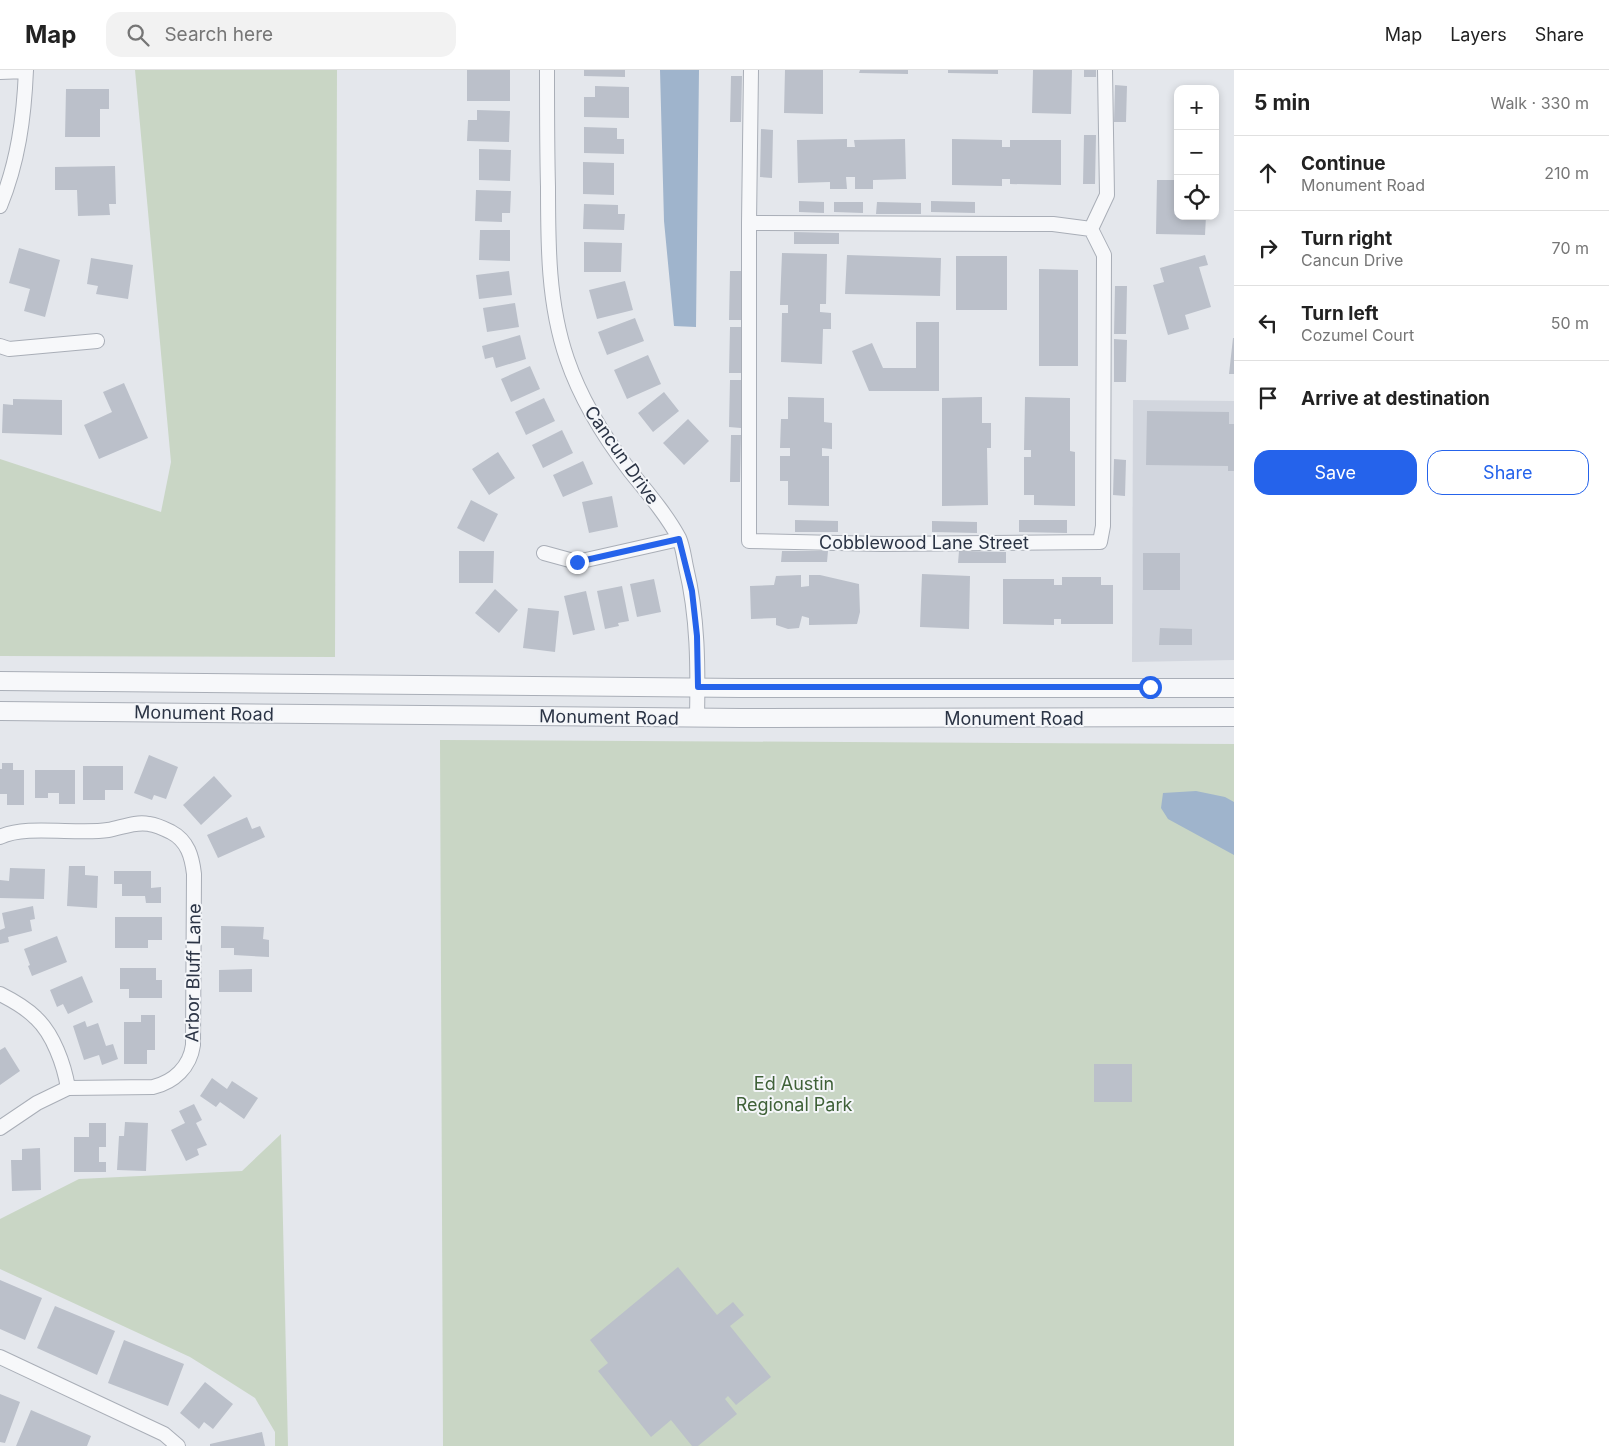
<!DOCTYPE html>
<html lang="en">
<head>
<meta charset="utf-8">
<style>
  body { margin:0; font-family:Inter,sans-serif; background:#f2f2f2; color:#222 }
  .controls { position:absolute; right:15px; top:15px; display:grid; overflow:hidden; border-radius:10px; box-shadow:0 2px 8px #0003 }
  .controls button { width:45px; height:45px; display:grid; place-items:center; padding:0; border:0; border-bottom:1px solid #e0e0e0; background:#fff; color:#222; font:25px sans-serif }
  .stop { position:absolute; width:15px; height:15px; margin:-11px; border:4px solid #2563eb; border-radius:50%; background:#fff }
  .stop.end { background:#2563eb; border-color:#fff; box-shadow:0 1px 5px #0008 }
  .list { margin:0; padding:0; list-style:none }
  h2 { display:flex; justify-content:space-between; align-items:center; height:65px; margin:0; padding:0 20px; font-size:21px }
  h2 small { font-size:16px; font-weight:400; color:#767676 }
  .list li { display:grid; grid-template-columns:32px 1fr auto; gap:15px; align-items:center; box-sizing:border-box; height:75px; padding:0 20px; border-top:1px solid #e0e0e0 }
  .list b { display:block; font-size:19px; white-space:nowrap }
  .list p { margin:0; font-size:16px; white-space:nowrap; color:#767676 }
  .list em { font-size:16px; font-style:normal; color:#767676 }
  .actions { display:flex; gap:10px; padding:15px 20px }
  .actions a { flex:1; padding:11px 0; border:1px solid #2563eb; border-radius:15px; text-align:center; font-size:18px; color:#2563eb }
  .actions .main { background:#2563eb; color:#fff }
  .icon { flex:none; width:28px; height:28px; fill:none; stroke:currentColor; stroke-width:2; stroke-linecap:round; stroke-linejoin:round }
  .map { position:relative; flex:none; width:1234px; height:1376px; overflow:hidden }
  header { display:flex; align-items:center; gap:30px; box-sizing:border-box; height:70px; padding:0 25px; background:#fff; border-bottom:1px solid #e0e0e0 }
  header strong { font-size:24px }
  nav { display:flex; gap:28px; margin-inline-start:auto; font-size:18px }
  .search { width:350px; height:45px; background:#f2f2f2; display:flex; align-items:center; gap:12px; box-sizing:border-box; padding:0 18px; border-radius:15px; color:#767676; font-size:19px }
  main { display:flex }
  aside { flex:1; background:#fff }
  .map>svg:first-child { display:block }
</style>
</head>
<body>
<header>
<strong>Map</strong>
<div class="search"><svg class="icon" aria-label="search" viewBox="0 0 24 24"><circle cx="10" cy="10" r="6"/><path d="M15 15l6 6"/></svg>Search here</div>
<nav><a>Map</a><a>Layers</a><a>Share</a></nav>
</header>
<main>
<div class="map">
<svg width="1234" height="1376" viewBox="0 0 1234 1376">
  <rect width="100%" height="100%" fill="#e4e7ec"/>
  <!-- built -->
  <path fill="#d2d6de" d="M 1133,330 L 1234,331 L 1234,590 L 1132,592 Z"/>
  <!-- green -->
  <path fill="#c9d6c5" d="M 135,0 L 337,0 L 335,587 L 0,586 L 0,389 L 161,442 L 171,392 Z
    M 440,670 L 1234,674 L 1234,1376 L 443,1376 Z
    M 281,1064 L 288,1376 L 275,1376 L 275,1362 L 255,1328 L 222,1307 L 190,1287 L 0,1199 L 0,1149 L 79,1109 L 242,1101 Z"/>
  <!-- water -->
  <path fill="#9fb4cc" d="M 660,0 L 699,0 L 696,257 L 674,256 L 664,151 Z
    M 1196,721 L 1225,727 L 1234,732 L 1234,785 L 1168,749 L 1161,738 L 1163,723 Z"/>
  <!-- building -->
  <path fill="#bbc0ca" d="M 467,0 L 510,0 L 510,31 L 467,31 Z
    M 584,0 L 625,0 L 625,7 L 584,6 Z
    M 785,0 L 823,0 L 823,44 L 784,43 Z
    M 860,0 L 908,0 L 908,4 L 859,3 Z
    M 948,0 L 998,0 L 998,4 L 948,3 Z
    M 1033,0 L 1072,0 L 1071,44 L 1032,43 Z
    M 1084,0 L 1096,0 L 1096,7 L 1084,7 Z
    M 731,6 L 742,6 L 741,52 L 730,52 Z
    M 1115,15 L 1127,16 L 1126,52 L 1114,52 Z
    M 595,16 L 629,17 L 629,48 L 584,47 L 584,27 L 595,27 Z
    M 66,19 L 109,19 L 109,39 L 100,39 L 100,67 L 65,67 Z
    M 477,40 L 510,41 L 509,72 L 467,71 L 468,50 L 477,50 Z
    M 584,57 L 617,58 L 617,69 L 624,69 L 624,84 L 584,83 Z
    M 761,59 L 773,60 L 772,108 L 760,107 Z
    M 1084,65 L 1096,65 L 1095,114 L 1083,114 Z
    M 847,69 L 847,77 L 855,77 L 854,70 L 905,69 L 906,109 L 873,110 L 873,119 L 855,119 L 855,107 L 846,107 L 847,119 L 830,119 L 830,112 L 798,113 L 797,70 Z
    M 952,69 L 1002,70 L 1002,77 L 1010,77 L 1010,70 L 1061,70 L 1061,115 L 1010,114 L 1010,109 L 1002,109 L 1002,116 L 952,115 Z
    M 479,79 L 511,80 L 510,111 L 479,110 Z
    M 583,92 L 614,93 L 614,125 L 583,124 Z
    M 115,96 L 116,134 L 109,134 L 110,145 L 78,146 L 77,120 L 55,120 L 55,97 Z
    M 1157,110 L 1178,110 L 1178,146 L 1206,146 L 1205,165 L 1156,164 Z
    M 476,120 L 511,121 L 510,143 L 502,143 L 502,152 L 475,151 Z
    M 799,131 L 824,132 L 824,143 L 799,142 Z
    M 931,131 L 975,132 L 975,143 L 931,142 Z
    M 834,132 L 863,132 L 863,143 L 834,142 Z
    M 877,132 L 921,133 L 921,144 L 876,144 Z
    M 584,134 L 618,135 L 618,144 L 625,144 L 624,160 L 583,159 Z
    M 480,160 L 510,160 L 510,191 L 479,190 Z
    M 794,162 L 839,163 L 839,174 L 794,174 Z
    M 584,172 L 622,173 L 621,202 L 584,202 Z
    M 19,178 L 60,190 L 45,247 L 24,241 L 30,219 L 9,213 Z
    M 782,183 L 827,184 L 826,234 L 820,234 L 820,242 L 831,243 L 831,259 L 823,259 L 822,294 L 781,292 L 782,243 L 788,243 L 788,235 L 780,235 Z
    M 847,185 L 941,188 L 940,226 L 845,224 Z
    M 1205,185 L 1208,195 L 1199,197 L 1211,237 L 1185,245 L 1189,259 L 1168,265 L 1153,215 L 1164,212 L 1160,198 Z
    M 956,186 L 1007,186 L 1007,240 L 956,240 Z
    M 91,188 L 133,195 L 128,229 L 96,224 L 98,216 L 87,214 Z
    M 1039,199 L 1078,200 L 1078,296 L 1039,296 Z
    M 509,201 L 512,225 L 479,229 L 476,205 Z
    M 730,201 L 742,201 L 741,250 L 729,250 Z
    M 625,211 L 633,240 L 597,249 L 589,220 Z
    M 1115,216 L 1127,216 L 1126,264 L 1114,264 Z
    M 515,233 L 519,257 L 487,262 L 483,238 Z
    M 635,248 L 644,271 L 607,285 L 598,262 Z
    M 916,252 L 939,252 L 939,321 L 869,321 L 852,281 L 872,273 L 883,298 L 916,298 Z
    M 730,257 L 742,257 L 741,303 L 729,303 Z
    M 520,265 L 526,289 L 496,298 L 493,287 L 485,289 L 482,276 Z
    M 1233,268 L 1234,268 L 1234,304 L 1229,304 Z
    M 1114,269 L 1127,270 L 1126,312 L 1114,312 Z
    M 648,285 L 661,314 L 627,329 L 614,300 Z
    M 530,296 L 540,319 L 511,332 L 501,309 Z
    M 730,310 L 742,310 L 741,358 L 729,357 Z
    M 124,313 L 148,368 L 99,389 L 84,355 L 112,342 L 103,322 Z
    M 664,322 L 679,341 L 653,362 L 638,343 Z
    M 788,327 L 824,328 L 824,352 L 832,353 L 832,379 L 822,378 L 822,386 L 829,386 L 829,436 L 788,435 L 788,411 L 780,411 L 780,386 L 790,386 L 790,378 L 780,378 L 781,349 L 788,349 Z
    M 982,327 L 982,353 L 991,353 L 991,378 L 987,378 L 988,435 L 942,436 L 942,328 Z
    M 1025,327 L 1070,328 L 1070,381 L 1075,382 L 1075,436 L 1034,435 L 1034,425 L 1024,425 L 1024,387 L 1031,387 L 1031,380 L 1024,380 Z
    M 544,328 L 555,351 L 526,365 L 515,342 Z
    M 13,329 L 62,330 L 62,365 L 2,363 L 3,334 L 13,335 Z
    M 1147,341 L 1229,342 L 1229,354 L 1234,354 L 1234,401 L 1228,401 L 1228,396 L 1146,395 Z
    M 688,349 L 709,371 L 684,395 L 663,373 Z
    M 562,360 L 573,383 L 543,398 L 532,375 Z
    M 731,365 L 741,365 L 740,412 L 730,412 Z
    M 498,382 L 515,408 L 489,425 L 472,399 Z
    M 1114,389 L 1126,390 L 1125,426 L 1113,425 Z
    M 583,391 L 593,414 L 563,427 L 553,405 Z
    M 612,426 L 618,457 L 589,463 L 582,432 Z
    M 471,430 L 498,444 L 484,472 L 457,458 Z
    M 795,450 L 838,451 L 838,462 L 795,462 Z
    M 1019,450 L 1067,450 L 1067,463 L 1019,462 Z
    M 932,451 L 977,452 L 977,463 L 932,462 Z
    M 459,481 L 494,481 L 493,513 L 459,513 Z
    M 782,481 L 828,481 L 827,492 L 781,492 Z
    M 959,481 L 1006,482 L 1006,493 L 958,493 Z
    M 1143,483 L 1180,483 L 1180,520 L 1143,520 Z
    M 922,504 L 970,506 L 969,559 L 920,557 Z
    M 801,505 L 801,517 L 809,516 L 809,505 L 820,505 L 859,514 L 860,542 L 857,554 L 809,555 L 809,548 L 802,546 L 799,558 L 788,559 L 776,555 L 776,548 L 751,549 L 750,516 L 774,515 L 776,506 Z
    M 1062,507 L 1101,507 L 1101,515 L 1113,515 L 1113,554 L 1061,554 L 1061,549 L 1054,549 L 1054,555 L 1003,554 L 1003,509 L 1054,509 L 1054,515 L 1062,515 Z
    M 654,509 L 661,542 L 637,547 L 630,514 Z
    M 622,516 L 629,551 L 618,553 L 619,556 L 605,559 L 597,521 Z
    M 495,519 L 518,540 L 499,563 L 475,543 Z
    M 586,521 L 595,560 L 573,565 L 564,526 Z
    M 528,538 L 559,541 L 555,582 L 523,578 Z
    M 1160,558 L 1192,559 L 1192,575 L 1159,575 Z
    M 149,685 L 178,697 L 166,729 L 154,725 L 152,730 L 134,723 Z
    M 2,693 L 13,693 L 13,700 L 24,700 L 24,735 L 7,735 L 7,724 L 0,724 L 0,699 L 2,699 Z
    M 83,696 L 123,696 L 123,720 L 105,720 L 105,730 L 83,730 Z
    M 35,700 L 75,700 L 75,734 L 59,734 L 59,723 L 48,723 L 48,728 L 35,728 Z
    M 214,706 L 232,726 L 201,755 L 183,735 Z
    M 247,747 L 252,759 L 260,756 L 265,767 L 218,788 L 207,765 Z
    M 69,796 L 85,796 L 85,805 L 98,806 L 97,838 L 67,836 Z
    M 10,798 L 45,799 L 44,829 L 0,828 L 0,810 L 9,811 Z
    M 114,801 L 151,801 L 151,818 L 161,817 L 161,833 L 146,833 L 145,826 L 122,826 L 122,814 L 114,814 Z
    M 33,836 L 35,849 L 30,850 L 32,861 L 8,867 L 9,872 L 0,874 L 0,860 L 5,858 L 2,843 Z
    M 115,847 L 162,847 L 162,870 L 148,870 L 148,878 L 115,878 Z
    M 221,856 L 264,857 L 263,869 L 269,870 L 269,887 L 234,885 L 234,878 L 221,878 Z
    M 57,866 L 67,892 L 32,906 L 28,896 L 30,895 L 24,879 Z
    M 120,898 L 156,898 L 156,910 L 162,910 L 162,928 L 129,928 L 129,919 L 120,919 Z
    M 252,899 L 252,922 L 219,922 L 219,900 Z
    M 82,906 L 93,932 L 68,944 L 63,934 L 57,937 L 50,920 Z
    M 141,945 L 155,945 L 155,980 L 147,980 L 147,994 L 124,994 L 124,952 L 141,952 Z
    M 85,951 L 87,957 L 98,953 L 106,976 L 113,974 L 118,989 L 102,995 L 99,985 L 84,990 L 73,956 Z
    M 5,977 L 20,1001 L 0,1015 L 0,980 Z
    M 1094,994 L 1132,994 L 1132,1032 L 1094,1032 Z
    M 212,1008 L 227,1019 L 232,1011 L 258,1028 L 244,1049 L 220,1032 L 216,1037 L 200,1026 Z
    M 194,1034 L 202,1050 L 196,1053 L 207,1075 L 197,1079 L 199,1085 L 186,1091 L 171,1060 L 185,1053 L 179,1041 Z
    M 125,1052 L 148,1053 L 146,1101 L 117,1100 L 119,1066 L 124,1066 Z
    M 89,1053 L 106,1053 L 106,1077 L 99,1077 L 99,1092 L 106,1092 L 106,1102 L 74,1102 L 74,1067 L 89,1067 Z
    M 40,1078 L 41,1120 L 12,1121 L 11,1090 L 22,1090 L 22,1079 Z
    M 678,1197 L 717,1245 L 733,1232 L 744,1245 L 730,1256 L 771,1307 L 736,1335 L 728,1326 L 725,1329 L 737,1344 L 698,1376 L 692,1376 L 671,1350 L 651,1367 L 598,1301 L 608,1293 L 590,1270 Z
    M 0,1210 L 42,1228 L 25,1270 L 0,1259 Z
    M 55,1236 L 115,1261 L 97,1305 L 37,1278 Z
    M 124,1270 L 184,1294 L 168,1336 L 108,1313 Z
    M 205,1312 L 233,1334 L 213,1359 L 204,1352 L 199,1359 L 180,1343 Z
    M 0,1324 L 20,1332 L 5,1373 L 0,1372 Z
    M 31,1340 L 91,1366 L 87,1376 L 16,1376 Z
    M 262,1362 L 265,1376 L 210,1376 L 210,1374 Z"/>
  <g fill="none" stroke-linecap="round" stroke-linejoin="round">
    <!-- minor casing -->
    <g stroke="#a9aeb7" stroke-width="16">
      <path id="minor" d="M 547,0 C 547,39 547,78 548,117 C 548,175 548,234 567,289 C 581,330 604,367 630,401 C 647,422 666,444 679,468 C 683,477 684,488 686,497 C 698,547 698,597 697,648
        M 0,2 L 26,1
        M 0,136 C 18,92 24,48 26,0
        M 749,153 L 1053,154 L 1091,159 L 1104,185 L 1103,456 L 1100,472 L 882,474 L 749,471 Z
        M 749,153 L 751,0
        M 1091,159 L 1107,125 L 1105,0
        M 0,276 L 9,279 L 97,271
        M 544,483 L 577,492 L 679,469
        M 0,767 C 25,754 78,765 108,760 C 121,758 135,751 149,754 C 156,755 165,759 171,762 C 188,771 192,787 194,804 L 193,975 C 190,997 174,1012 153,1017 L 68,1018 L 37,1033 L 0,1058
        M 0,924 C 12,930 26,938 36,948 C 53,964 64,994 68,1018
        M 0,1287 L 164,1364 L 178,1376"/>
    </g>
    <!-- tertiary casing -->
    <g stroke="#a9aeb7" stroke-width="20">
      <path id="tertiary" d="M 0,611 L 741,618 L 1234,618
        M 0,641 L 741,648 L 1234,647"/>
    </g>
    <!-- minor -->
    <use href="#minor" stroke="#f7f8fa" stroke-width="14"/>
    <!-- tertiary -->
    <use href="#tertiary" stroke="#f7f8fa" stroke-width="18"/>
  </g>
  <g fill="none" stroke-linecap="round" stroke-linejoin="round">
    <!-- route -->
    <path stroke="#2563eb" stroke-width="6" d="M 577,492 L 679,469 L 692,521 L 697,566 L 698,617 L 1150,617"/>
  </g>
  <g text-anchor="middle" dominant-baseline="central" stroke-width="4" stroke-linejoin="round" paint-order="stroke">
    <!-- street labels -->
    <g font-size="18" fill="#2b3445" stroke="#f4f6f9">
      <text transform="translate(622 385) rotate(55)">Cancun Drive</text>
      <text x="924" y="472">Cobblewood Lane Street</text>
      <text transform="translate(204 643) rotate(1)">Monument Road</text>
      <text transform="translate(609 647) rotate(1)">Monument Road</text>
      <text x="1014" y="648">Monument Road</text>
      <text transform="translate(193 903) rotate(-89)">Arbor Bluff Lane</text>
    </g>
    <!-- park labels -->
    <g font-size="18" fill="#3f6138" stroke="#f4f6f9">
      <text x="794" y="1013">Ed Austin<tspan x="794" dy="21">Regional Park</tspan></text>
    </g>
  </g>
</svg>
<div class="controls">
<button>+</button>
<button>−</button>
<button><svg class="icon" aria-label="locate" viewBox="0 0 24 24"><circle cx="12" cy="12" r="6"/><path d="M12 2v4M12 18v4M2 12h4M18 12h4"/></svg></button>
</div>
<div class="stop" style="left:1150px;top:617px"></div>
<div class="stop end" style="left:577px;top:492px"></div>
</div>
<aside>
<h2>5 min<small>Walk · 330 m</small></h2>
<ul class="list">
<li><svg class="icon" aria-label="ahead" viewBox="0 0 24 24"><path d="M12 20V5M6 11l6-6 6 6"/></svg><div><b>Continue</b><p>Monument Road</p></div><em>210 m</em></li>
<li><svg class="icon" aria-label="right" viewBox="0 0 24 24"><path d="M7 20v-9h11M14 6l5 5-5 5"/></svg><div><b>Turn right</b><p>Cancun Drive</p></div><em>70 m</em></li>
<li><svg class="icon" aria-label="left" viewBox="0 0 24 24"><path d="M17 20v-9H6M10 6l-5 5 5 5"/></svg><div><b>Turn left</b><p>Cozumel Court</p></div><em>50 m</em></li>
<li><svg class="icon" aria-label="arrive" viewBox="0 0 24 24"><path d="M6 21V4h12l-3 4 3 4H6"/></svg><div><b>Arrive at destination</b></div></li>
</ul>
<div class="actions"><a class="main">Save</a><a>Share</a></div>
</aside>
</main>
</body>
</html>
